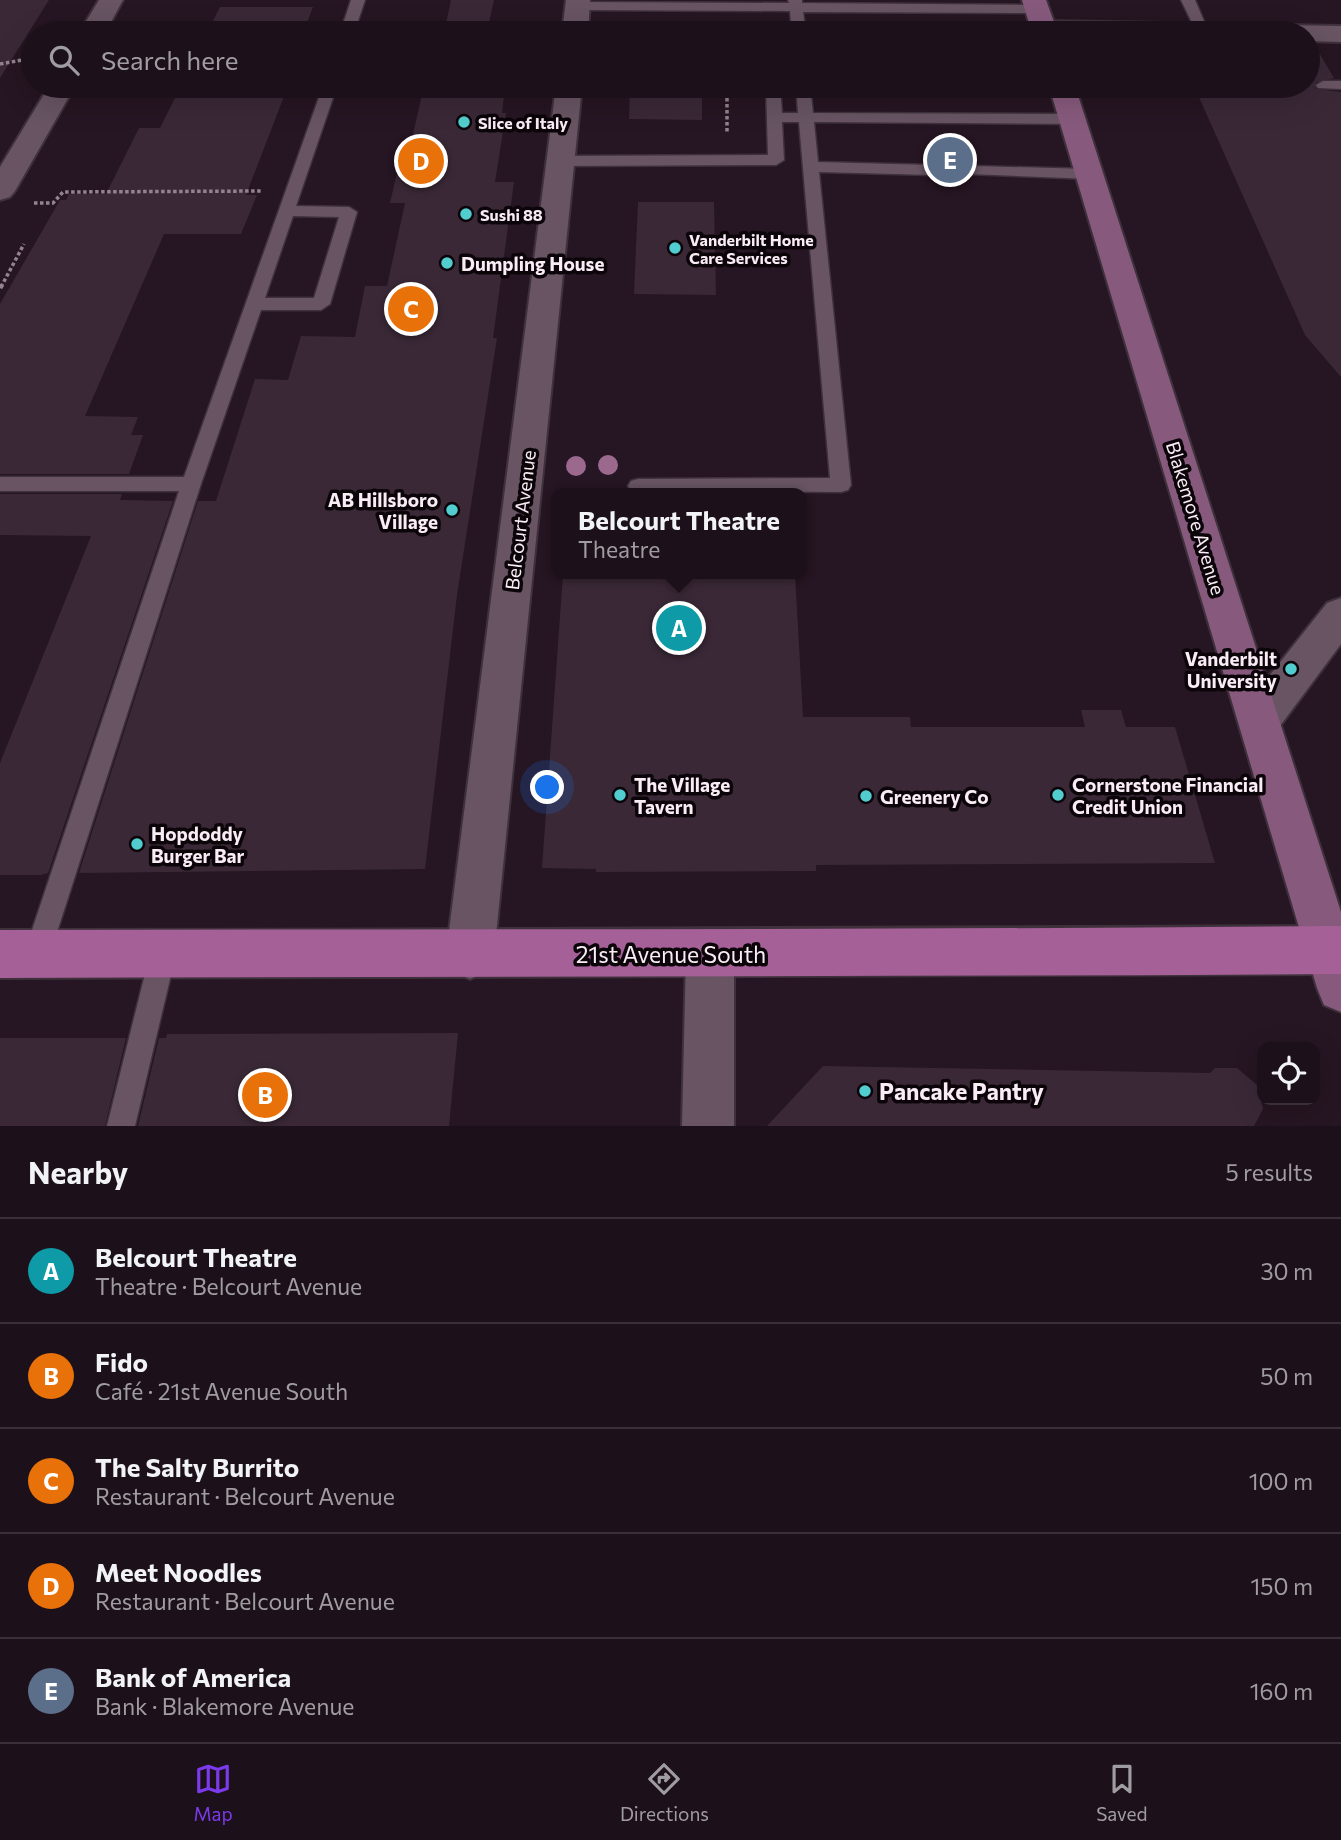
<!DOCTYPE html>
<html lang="en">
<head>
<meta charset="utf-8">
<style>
  body { margin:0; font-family:Commissioner,sans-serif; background:#251923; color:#f1f3f6 }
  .controls { position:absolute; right:21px; bottom:21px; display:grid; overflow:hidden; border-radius:14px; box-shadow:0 7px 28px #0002 }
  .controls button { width:63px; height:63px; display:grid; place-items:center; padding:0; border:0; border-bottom:2px solid #3a3039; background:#1c101a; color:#f1f3f6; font:35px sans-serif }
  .you { position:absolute; left:548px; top:788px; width:24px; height:24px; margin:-18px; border:5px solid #fff; border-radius:50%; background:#1a73e8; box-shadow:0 0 0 10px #1a73e833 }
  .badge { display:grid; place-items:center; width:46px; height:46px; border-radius:50%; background:#7c3aed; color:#fff; font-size:23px; font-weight:700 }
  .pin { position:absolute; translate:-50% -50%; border:4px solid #fff; box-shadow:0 2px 7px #0006 }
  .popup { position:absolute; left:551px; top:488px; width:256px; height:91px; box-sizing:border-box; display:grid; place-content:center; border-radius:14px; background:#1c101a; filter:drop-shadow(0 2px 5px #0005); font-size:23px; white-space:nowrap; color:#a09da2 }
  .popup b { font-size:26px; color:#f1f3f6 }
  .popup::after { content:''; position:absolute; left:50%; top:100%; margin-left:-14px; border:14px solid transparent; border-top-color:#1c101a }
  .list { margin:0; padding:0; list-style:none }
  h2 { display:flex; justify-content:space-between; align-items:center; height:91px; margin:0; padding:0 28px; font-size:30px }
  h2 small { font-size:23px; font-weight:400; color:#a09da2 }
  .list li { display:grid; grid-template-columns:46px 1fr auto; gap:21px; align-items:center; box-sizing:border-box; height:105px; padding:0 28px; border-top:2px solid #3a3039 }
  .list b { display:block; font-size:26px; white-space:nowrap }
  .list p { margin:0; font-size:23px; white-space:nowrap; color:#a09da2 }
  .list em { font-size:23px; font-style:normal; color:#a09da2 }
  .icon { flex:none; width:38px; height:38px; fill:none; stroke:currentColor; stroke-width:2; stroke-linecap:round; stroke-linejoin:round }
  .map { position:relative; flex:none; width:1341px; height:1126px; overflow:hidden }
  .search { position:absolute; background:#1c101a; box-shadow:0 7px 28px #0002; left:21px; right:21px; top:21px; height:77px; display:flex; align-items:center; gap:18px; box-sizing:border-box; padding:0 24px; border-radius:38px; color:#a09da2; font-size:26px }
  .sheet { height:616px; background:#1c101a }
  nav { display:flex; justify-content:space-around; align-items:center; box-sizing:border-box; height:98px; border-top:2px solid #3a3039; background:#1c101a; font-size:19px; color:#a09da2 }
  nav a { display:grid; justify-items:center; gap:4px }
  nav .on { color:#7c3aed }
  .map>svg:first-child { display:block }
</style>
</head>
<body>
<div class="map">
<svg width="1341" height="1126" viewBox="0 0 1341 1126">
  <rect width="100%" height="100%" fill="#261522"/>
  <!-- building -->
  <path fill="#3a2836" d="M 0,0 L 49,0 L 0,78 Z
    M 451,0 L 494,0 L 487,32 L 512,33 L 444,33 Z
    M 220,7 L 313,7 L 303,33 L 207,33 Z
    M 1308,44 L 1314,44 L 1334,78 L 1315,83 L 1316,89 L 1341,92 L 1341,377 L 1305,335 L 1194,86 L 1308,86 Z
    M 181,86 L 288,86 L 246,195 L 257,195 L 241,234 L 164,234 L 85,416 L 138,417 L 131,435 L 143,435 L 129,474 L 0,474 L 0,304 L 60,200 L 66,200 L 69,194 L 106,194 L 139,128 L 160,128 Z
    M 424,86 L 505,86 L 502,113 L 506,113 L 495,182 L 514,182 L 493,338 L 497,338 L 457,595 L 425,869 L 79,873 L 198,501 L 216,501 L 255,379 L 288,380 L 301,336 L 355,337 L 365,286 L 387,286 L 405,203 L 390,203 L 403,147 L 410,147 Z
    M 630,86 L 702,86 L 702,120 L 629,119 Z
    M 638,202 L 714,202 L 716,295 L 634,294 Z
    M 0,494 L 122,494 L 120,500 L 173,501 L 48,873 L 41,875 L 0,875 L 0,763 L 91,536 L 0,535 Z
    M 563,574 L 795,574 L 803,717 L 910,717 L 911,727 L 1085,727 L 1081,710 L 1121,710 L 1126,727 L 1175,727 L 1215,863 L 816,865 L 816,871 L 596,872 L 596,869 L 542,868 Z
    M 458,1033 L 449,1126 L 138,1126 L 159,1038 L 166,1038 L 167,1034 Z
    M 0,1038 L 126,1038 L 105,1126 L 0,1126 Z
    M 823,1066 L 1210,1073 L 1215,1068 L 1237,1068 L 1257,1085 L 1263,1109 L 1254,1126 L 767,1126 Z"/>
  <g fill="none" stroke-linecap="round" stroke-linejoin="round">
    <!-- service casing -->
    <g stroke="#3e313b" stroke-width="3">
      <path id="service" d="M 351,0 L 365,0 L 354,33 L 340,33 Z
        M 788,0 L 802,0 L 802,3 L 1037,5 L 1044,9 L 1037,13 L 803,12 L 806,33 L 792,33 L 790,11 L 577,10 L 570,6 L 577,2 L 789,3 Z
        M 1181,0 L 1195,0 L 1209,33 L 1197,33 Z
        M 575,28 L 769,29 L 776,33 L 569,33 Z
        M 1323,81 L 1341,81 L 1341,89 L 1318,88 L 1316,85 Z
        M 323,86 L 337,86 L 296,206 L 349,207 L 357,212 L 330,304 L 321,310 L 261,310 L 201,484 L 50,954 L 46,963 L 37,967 L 28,963 L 24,954 L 179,491 L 0,491 L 0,477 L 184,477 ZM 293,216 L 339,217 L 314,298 L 265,298 Z
        M 766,86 L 780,86 L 782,113 L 798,113 L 796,86 L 810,86 L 813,113 L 1072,114 L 1080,119 L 1072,124 L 814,122 L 818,162 L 932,165 L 940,170 L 932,175 L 819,172 L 851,485 L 848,490 L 841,492 L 631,491 L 628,486 L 631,481 L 638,479 L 830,478 L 799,122 L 782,122 L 784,160 L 776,165 L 562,166 L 554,161 L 562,156 L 768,155 Z
        M 974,166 L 1090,169 L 1098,174 L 1090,179 L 968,174 L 966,171 Z
        M 163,941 L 172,945 L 176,954 L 135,1126 L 107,1126 L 150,954 L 154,945 Z"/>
    </g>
    <!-- minor casing -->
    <g stroke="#3e313b" stroke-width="4">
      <path id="minor" d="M 99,0 L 123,0 L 105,33 L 79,33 Z
        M 566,0 L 590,0 L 588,33 L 562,33 Z
        M 1044,21 L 1341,26 L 1341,42 L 1308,41 L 1308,33 L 1034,33 L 1031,29 L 1035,24 Z
        M 49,86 L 75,86 L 15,191 L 10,197 L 0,200 L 0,167 Z
        M 556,86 L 582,86 L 494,955 L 487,972 L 470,979 L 453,972 L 446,955 Z
        M 1341,598 L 1341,644 L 1274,734 L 1259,739 L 1244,734 L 1238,721 L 1244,708 L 1327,603 Z
        M 710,931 L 727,938 L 734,955 L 734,1126 L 682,1126 L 686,955 L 693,938 Z"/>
    </g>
    <!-- secondary casing -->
    <g stroke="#3e313b" stroke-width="4">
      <path id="secondary" d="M 1022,0 L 1046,0 L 1058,33 L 1032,33 Z
        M 1049,86 L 1075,86 L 1341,912 L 1341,1012 L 1324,1005 L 1317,988 Z"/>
    </g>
    <!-- primary casing -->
    <g stroke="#3e313b" stroke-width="4">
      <path id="primary" d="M 1341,926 L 1341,974 C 894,977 447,976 0,978 L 0,930 C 447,929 894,930 1341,926 Z"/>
    </g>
    <!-- path-far1 -->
    <path stroke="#92838e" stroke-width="3.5" stroke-dasharray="3.5 2.5" stroke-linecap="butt" d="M 0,64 L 33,58
      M 727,86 L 727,134
      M 34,203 L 53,203 L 63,192 L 262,191
      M 1,287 L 24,244"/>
    <!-- path -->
    <path stroke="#92838e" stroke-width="4.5" stroke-dasharray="5 3.5" stroke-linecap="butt" d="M 0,288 L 2,285"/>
    <!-- service -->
    <use href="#service" fill="#685463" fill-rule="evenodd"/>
    <!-- minor -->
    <use href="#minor" fill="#685463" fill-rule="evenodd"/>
    <!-- secondary -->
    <use href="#secondary" fill="#875a7d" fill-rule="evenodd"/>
    <!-- primary -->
    <use href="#primary" fill="#a56097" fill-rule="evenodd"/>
  </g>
  <!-- trees -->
  <g fill="#9b688e">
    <circle cx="608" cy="465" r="10"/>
    <circle cx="576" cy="466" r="10"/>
  </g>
  <!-- markers -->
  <g fill="#52cdcf" stroke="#0b0509" stroke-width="2.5">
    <circle cx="464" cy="122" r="7"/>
    <circle cx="466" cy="214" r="7"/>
    <circle cx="675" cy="248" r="7"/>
    <circle cx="447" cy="263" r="7"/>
    <circle cx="452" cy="510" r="7"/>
    <circle cx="1291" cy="669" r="7"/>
    <circle cx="620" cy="795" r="7"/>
    <circle cx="1058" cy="795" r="7"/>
    <circle cx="866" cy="796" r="7"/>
    <circle cx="137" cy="844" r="7"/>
    <circle cx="865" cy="1091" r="7"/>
  </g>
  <g text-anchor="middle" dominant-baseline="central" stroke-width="7" stroke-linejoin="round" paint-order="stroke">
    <!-- far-poi labels -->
    <g font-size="16" font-weight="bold" fill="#f9ecf5" stroke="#0b0509" text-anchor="start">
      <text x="478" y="122">Slice of Italy</text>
      <text x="480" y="214">Sushi 88</text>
      <text x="689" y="239">Vanderbilt Home<tspan x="689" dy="18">Care Services</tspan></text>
    </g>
    <!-- poi labels -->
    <g font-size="19" font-weight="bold" fill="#f9ecf5" stroke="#0b0509" text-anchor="start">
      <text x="461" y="263">Dumpling House</text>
      <text x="438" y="499" text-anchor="end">AB Hillsboro<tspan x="438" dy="22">Village</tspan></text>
      <text x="1277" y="658" text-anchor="end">Vanderbilt<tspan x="1277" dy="22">University</tspan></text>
      <text x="634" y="784">The Village<tspan x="634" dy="22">Tavern</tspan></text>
      <text x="1072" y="784">Cornerstone Financial<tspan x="1072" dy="22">Credit Union</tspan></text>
      <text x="880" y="796">Greenery Co</text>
      <text x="151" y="833">Hopdoddy<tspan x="151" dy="22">Burger Bar</tspan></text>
    </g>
    <!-- street labels -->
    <g font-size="19" fill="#f9ecf5" stroke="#0b0509">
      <text transform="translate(1196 518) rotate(73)">Blakemore Avenue</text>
      <text transform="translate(520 520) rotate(-83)">Belcourt Avenue</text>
    </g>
    <!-- near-street labels -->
    <g font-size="23" fill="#f9ecf5" stroke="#0b0509">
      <text x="671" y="954">21st Avenue South</text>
    </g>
    <!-- near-poi labels -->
    <g font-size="23" font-weight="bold" fill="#f9ecf5" stroke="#0b0509" text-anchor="start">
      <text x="879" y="1091">Pancake Pantry</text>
    </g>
  </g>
</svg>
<div class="controls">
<button><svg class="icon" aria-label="locate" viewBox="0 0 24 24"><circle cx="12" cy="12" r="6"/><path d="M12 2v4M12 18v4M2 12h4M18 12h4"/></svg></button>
</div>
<div class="you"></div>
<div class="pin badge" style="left:679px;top:628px;background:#0f9aa8">A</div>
<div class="popup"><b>Belcourt Theatre</b>Theatre</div>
<div class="pin badge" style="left:265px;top:1095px;background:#e8710a">B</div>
<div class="pin badge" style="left:411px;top:309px;background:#e8710a">C</div>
<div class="pin badge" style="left:421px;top:161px;background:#e8710a">D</div>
<div class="pin badge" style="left:950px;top:160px;background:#5c6f8a">E</div>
<div class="search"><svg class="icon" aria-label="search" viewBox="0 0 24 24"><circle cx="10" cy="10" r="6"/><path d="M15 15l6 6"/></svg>Search here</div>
</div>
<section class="sheet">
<h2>Nearby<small>5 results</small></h2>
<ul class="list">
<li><span class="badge" style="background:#0f9aa8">A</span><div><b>Belcourt Theatre</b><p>Theatre · Belcourt Avenue</p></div><em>30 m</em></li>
<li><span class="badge" style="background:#e8710a">B</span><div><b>Fido</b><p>Café · 21st Avenue South</p></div><em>50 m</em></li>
<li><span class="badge" style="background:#e8710a">C</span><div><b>The Salty Burrito</b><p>Restaurant · Belcourt Avenue</p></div><em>100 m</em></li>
<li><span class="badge" style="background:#e8710a">D</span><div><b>Meet Noodles</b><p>Restaurant · Belcourt Avenue</p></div><em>150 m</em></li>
<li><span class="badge" style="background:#5c6f8a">E</span><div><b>Bank of America</b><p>Bank · Blakemore Avenue</p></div><em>160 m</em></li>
</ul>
</section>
<nav>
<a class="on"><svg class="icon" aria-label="map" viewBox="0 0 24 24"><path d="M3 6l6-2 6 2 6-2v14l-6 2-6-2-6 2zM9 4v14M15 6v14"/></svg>Map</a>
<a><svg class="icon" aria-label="directions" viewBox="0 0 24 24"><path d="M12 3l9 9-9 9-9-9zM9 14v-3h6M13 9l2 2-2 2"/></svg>Directions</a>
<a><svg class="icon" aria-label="saved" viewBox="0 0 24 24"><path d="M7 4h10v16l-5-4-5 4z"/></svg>Saved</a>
</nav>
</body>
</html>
